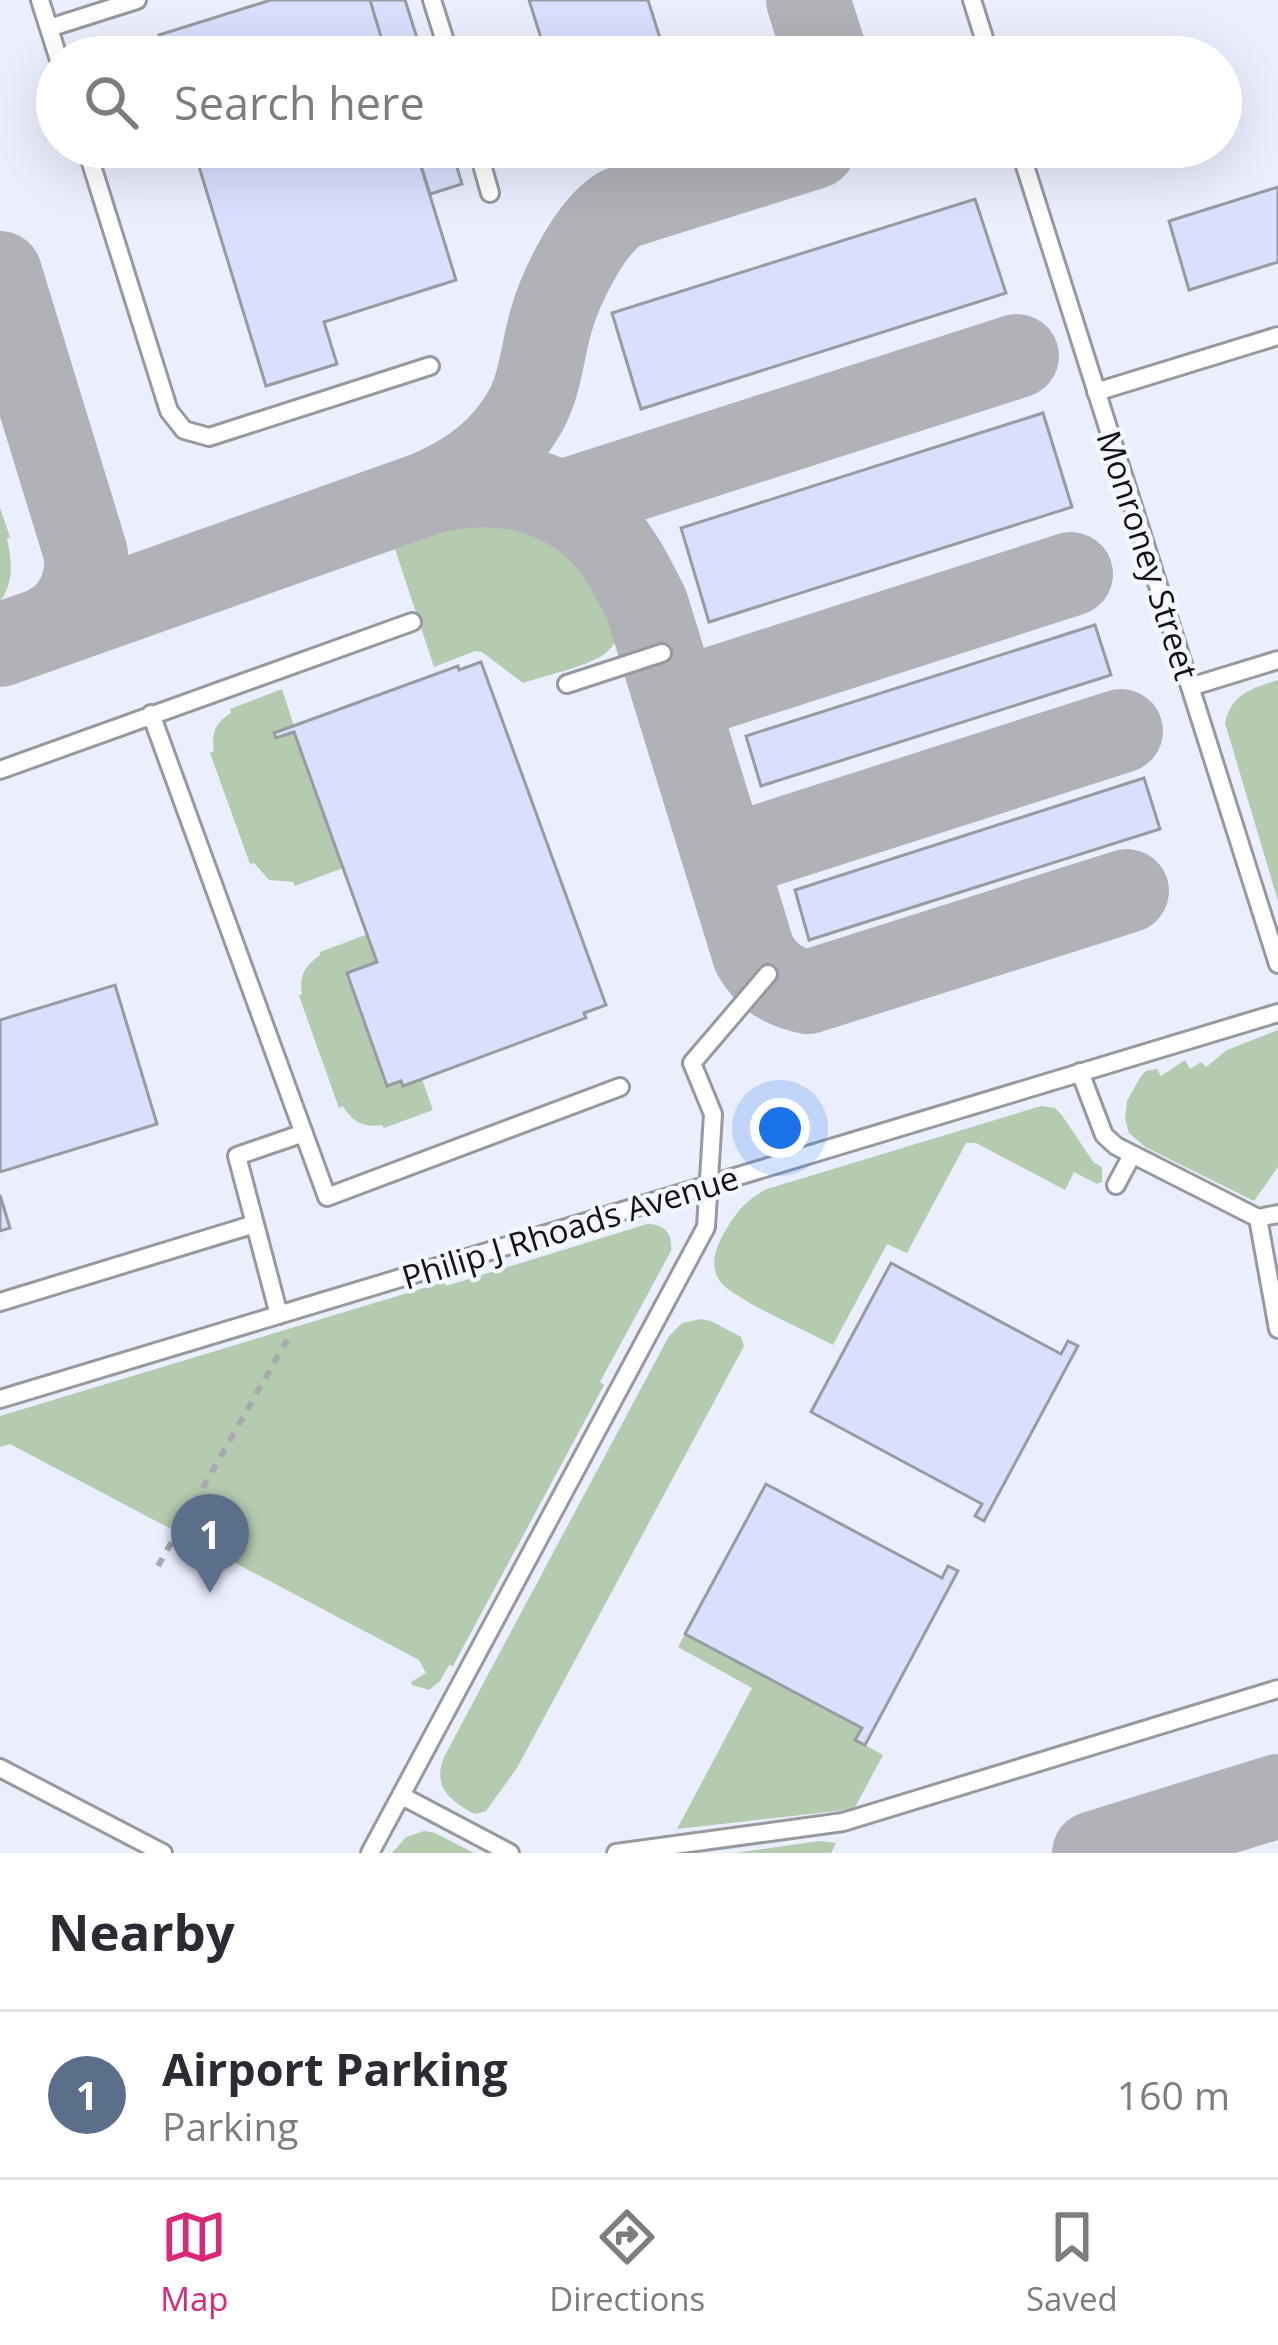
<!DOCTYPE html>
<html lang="en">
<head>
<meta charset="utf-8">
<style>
  body { margin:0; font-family:"Open Sans",sans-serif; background:#f2f2f3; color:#2b2b33 }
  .you { position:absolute; left:780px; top:1128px; width:42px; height:42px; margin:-30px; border:9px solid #fff; border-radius:50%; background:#1a73e8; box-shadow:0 0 0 18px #1a73e833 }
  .badge { display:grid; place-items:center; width:78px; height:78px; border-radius:50%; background:#db2777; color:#fff; font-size:39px; font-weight:700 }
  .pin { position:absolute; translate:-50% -99px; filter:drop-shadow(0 3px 6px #0008) }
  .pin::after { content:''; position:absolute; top:63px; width:42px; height:36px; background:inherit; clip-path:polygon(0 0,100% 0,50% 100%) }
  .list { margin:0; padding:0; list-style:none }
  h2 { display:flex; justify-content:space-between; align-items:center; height:156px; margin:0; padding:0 48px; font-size:51px }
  h2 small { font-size:39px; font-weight:400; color:#7c7c81 }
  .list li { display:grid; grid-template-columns:78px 1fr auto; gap:36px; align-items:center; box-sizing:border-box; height:168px; padding:0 48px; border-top:3px solid #e1e1e2 }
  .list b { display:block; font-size:45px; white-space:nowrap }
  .list p { margin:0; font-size:39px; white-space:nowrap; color:#7c7c81 }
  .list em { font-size:39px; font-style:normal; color:#7c7c81 }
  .icon { flex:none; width:66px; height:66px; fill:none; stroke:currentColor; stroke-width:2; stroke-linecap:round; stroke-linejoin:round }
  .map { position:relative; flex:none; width:1278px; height:1853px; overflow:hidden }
  .search { position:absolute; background:#fff; box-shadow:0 12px 48px #0002; left:36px; right:36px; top:36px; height:132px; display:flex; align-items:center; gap:30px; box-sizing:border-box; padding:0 42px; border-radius:66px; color:#7c7c81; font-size:45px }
  .sheet { height:324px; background:#fff }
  nav { display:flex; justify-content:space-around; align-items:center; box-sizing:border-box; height:168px; border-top:3px solid #e1e1e2; background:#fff; font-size:33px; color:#7c7c81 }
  nav a { display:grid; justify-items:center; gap:6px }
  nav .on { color:#db2777 }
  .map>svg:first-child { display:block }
</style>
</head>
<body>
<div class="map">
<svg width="1278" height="1853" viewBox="0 0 1278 1853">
  <rect width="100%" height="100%" fill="#f5f7fe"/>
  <!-- built -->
  <path fill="#eaeefd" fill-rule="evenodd" d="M 0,0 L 1278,0 L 1278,1853 L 0,1853 ZM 57,57 L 1221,57 L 1221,147 L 57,147 Z"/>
  <!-- green -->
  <path fill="#b4cbb0" d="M 0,508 L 10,537 L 7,539 C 12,562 14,582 0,602 Z
    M 487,515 C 505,517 524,518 541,527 C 573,543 647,613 609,650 C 594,666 545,675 523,683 L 482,652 L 475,651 L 434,667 L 393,543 L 444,527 L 444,523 L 465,517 Z
    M 1278,680 L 1278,901 L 1225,723 C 1232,693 1251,689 1278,680 Z
    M 282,689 L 294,726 L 274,734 L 277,738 L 294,732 L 343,868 L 295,886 L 293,882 L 269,880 L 254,863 L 250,864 L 210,753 L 214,751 C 211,733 215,723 231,713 L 230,709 Z
    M 368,934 L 377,962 L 347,975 L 387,1085 L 422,1079 L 433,1110 L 384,1128 L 382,1125 C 364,1128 352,1122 343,1106 L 339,1108 L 299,996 L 302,994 C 299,975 305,966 320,955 L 320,952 Z
    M 1278,1030 L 1278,1167 L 1254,1201 L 1145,1147 L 1129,1133 L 1125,1119 L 1127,1101 L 1141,1076 L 1146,1071 L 1157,1069 L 1161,1076 L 1185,1060 L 1190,1069 L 1201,1062 L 1206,1067 L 1227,1050 Z
    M 1041,1106 L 1055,1108 L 1061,1114 L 1094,1163 L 1102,1167 L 1102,1182 L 1097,1184 L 1074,1172 L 1065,1190 L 976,1143 L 966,1143 L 907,1253 L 887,1244 L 833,1345 C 810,1332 730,1298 719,1280 C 710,1265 715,1250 723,1235 C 735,1214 745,1200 767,1189 Z
    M 647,1224 C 665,1224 673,1234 671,1251 L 600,1382 L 604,1385 L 453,1666 L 449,1665 L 440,1681 L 429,1690 L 412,1685 L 411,1682 L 426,1673 L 419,1660 L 10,1444 L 0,1447 L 0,1416 L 444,1282 L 446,1286 Z
    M 701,1319 L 711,1321 L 741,1337 L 744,1346 L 517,1768 L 486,1811 L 475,1814 C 450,1801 432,1787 444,1757 L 669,1336 L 682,1323 Z
    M 685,1634 L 862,1728 L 856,1740 L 883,1755 L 854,1809 L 677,1829 L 752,1688 L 678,1647 Z
    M 424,1831 L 435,1833 L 474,1853 L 392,1853 L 406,1837 Z
    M 819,1841 L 836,1843 L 831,1853 L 735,1853 Z"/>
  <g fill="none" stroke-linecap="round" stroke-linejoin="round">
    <!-- taxiway -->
    <path stroke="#b1b2b8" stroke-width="84" d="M 808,0 L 826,57
      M 0,273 L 86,554 C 88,584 77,611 50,626
      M 428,493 C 493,475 564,488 609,541 C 625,561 636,584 647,606 L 754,954 C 767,977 783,987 808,992 L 1127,891
      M 559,503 L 1017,356
      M 0,645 L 428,493 C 470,475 503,451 526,410 C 541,382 542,352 551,321 C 560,289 589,228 618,210 C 623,207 630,205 636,203 L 814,147
      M 676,701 L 1071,574
      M 725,858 L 1121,731
      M 1094,1853 L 1278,1796"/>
  </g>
  <!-- building -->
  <path fill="#d8e0fd" stroke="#999ba1" stroke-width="3" d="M 271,0 L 370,0 L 387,57 L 165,57 L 159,35 Z
    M 370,0 L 405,0 L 423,57 L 387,57 Z
    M 529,0 L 648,0 L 666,57 L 547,57 Z
    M 193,147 L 415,147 L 456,280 L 324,322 L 337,364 L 266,386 Z
    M 415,147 L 451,147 L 462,184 L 430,194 Z
    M 1278,187 L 1278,262 L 1189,290 L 1169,221 Z
    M 975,199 L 1006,293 L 641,409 L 612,313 Z
    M 1043,413 L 1072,507 L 709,622 L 681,528 Z
    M 1095,625 L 1111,675 L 761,786 L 746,736 Z
    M 481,662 L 606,1005 L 584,1013 L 586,1018 L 403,1086 L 401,1081 L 387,1086 L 347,973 L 377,962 L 294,732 L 276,738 L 274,733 L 458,666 L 459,670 Z
    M 1144,778 L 1160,829 L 809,940 L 795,890 Z
    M 115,985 L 157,1124 L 0,1172 L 0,1020 Z
    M 0,1195 L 10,1228 L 0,1231 Z
    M 891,1263 L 1061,1354 L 1068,1341 L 1078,1346 L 984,1521 L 975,1516 L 982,1504 L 811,1412 Z
    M 766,1484 L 942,1578 L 948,1566 L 958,1571 L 865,1745 L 855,1740 L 862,1728 L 685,1634 Z"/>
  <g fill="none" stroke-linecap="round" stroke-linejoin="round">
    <!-- service casing -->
    <g stroke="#97999f" stroke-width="22">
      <path id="service" d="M 40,0 L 58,57
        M 432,0 L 450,57
        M 972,0 L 990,57
        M 49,28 L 137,0
        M 86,147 L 169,411 L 184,430 L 209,437 L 430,366
        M 477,147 L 490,193
        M 1019,147 L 1278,964
        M 1096,392 L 1278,336
        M 567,684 L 662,653
        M 1190,687 L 1278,660
        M 151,714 L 327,1197 L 620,1087
        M 0,770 L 412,622
        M 1080,1072 L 1104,1135 L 1116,1146 L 1258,1218 L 1278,1214
        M 1116,1185 L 1132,1155
        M 1258,1218 L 1278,1329
        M 0,1302 L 255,1224
        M 279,1315 L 237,1156 L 304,1133
        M 0,1399 L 1278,1013
        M 0,1768 L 163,1853
        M 402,1796 L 510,1853
        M 370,1853 L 706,1227 L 713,1114 L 692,1063 L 768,974
        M 616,1853 L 843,1822 L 1278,1689"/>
    </g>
    <!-- path -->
    <path stroke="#a9aab0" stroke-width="6" stroke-dasharray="9 9" stroke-linecap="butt" d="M 158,1566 L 290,1335"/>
    <!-- service -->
    <use href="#service" stroke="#fff" stroke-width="16"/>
  </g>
  <g text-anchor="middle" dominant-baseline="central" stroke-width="9" stroke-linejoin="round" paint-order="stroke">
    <!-- street labels -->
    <g font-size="33" fill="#131316" stroke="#f5f7fe">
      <text transform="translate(1148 555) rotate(72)">Monroney Street</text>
      <text transform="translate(570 1227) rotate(-17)">Philip J Rhoads Avenue</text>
    </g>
  </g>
</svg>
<div class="you"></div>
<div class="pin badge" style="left:210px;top:1593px;background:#5c6f8a">1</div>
<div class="search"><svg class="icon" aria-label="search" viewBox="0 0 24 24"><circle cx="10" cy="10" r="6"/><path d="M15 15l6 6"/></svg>Search here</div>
</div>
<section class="sheet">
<h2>Nearby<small></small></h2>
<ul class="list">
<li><span class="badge" style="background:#5c6f8a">1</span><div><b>Airport Parking</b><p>Parking</p></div><em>160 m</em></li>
</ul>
</section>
<nav>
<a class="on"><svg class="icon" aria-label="map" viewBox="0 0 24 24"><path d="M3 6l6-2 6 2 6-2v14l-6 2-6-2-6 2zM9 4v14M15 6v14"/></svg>Map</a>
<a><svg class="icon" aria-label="directions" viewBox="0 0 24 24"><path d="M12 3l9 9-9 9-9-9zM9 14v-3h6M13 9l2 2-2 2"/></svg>Directions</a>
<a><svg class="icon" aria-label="saved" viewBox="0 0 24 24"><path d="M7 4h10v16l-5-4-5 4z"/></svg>Saved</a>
</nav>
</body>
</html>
